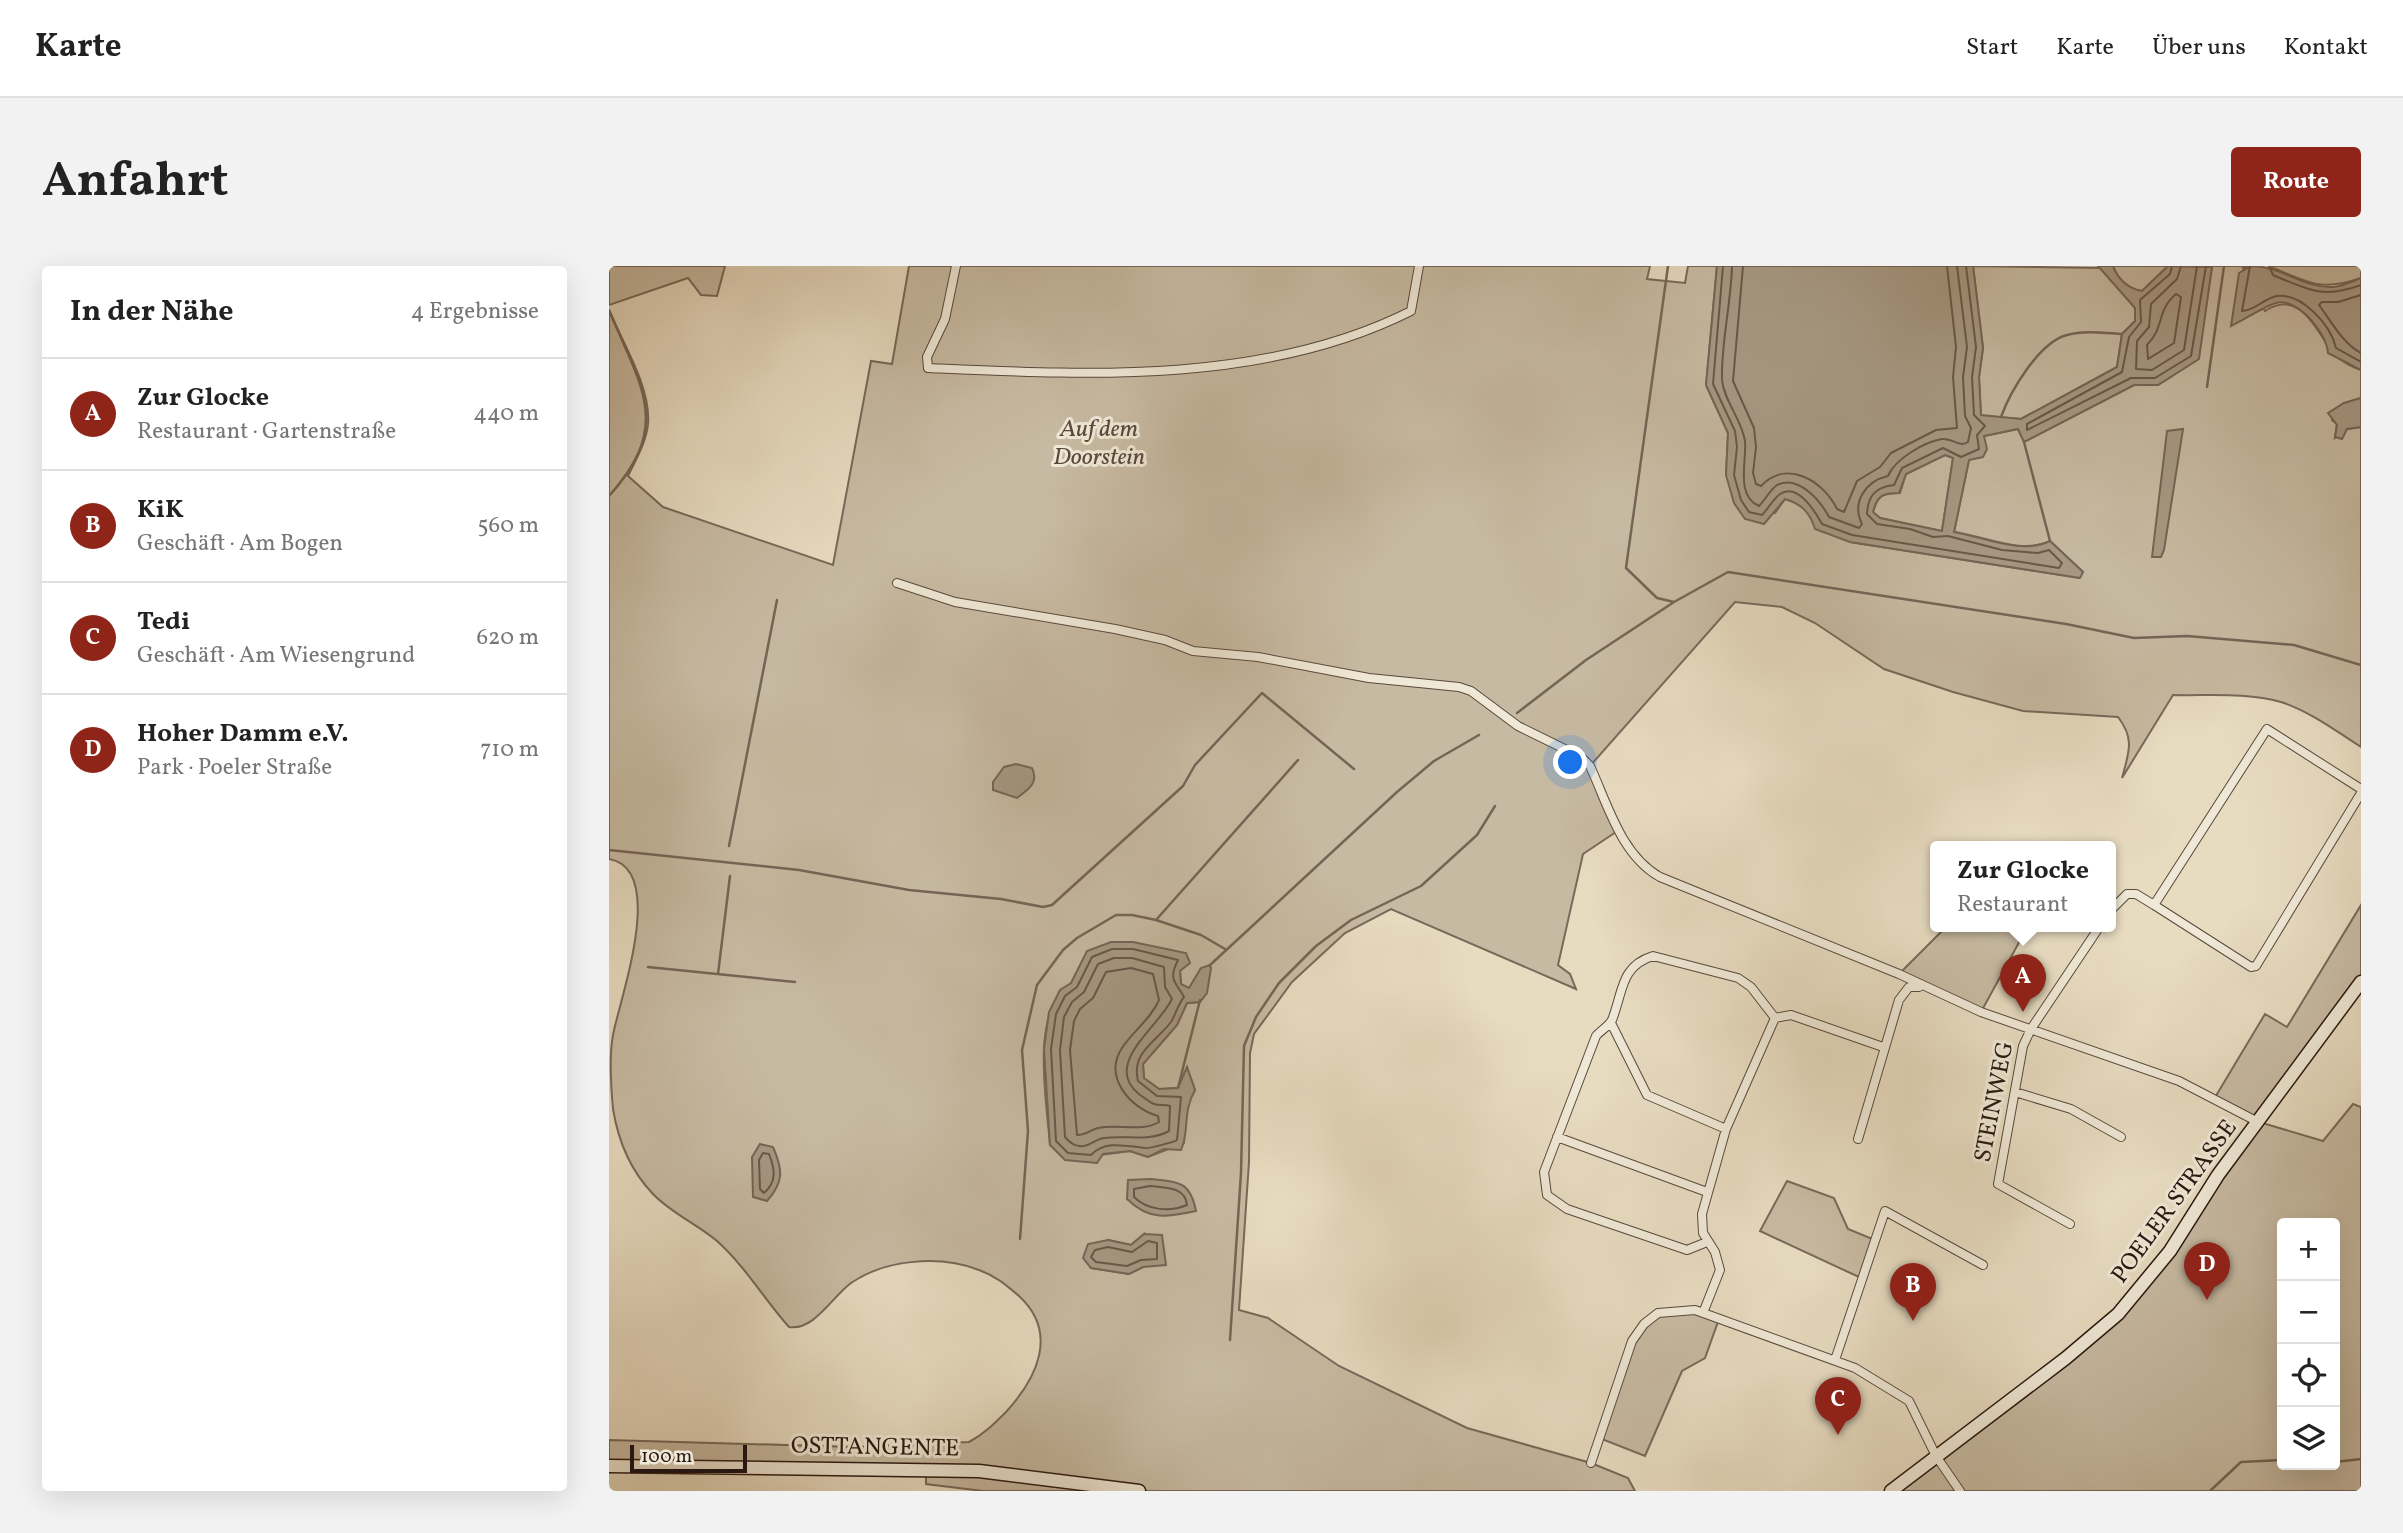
<!DOCTYPE html>
<html lang="de">
<head>
<meta charset="utf-8">
<style>
  body { margin:0; font-family:Vollkorn,serif; background:#f2f2f2; color:#222 }
  .controls { position:absolute; right:21px; bottom:21px; display:grid; overflow:hidden; border-radius:7px; box-shadow:0 7px 28px #0002 }
  .controls button { width:63px; height:63px; display:grid; place-items:center; padding:0; border:0; border-bottom:2px solid #e0e0e0; background:#fff; color:#222; font:35px sans-serif }
  .scale { position:absolute; left:21px; bottom:18px; width:117px; box-sizing:border-box; padding-left:7px; border:4px solid #2a1811; border-top:0; font-size:19px; line-height:24px; white-space:nowrap; color:#2a1811; -webkit-text-stroke:5px #efe8d6; paint-order:stroke }
  .you { position:absolute; left:962px; top:497px; width:24px; height:24px; margin:-18px; border:5px solid #fff; border-radius:50%; background:#1a73e8; box-shadow:0 0 0 10px #1a73e833 }
  .badge { display:grid; place-items:center; width:46px; height:46px; border-radius:50%; background:#8f2418; color:#fff; font-size:23px; font-weight:700 }
  .pin { position:absolute; translate:-50% -58px; filter:drop-shadow(0 2px 4px #0008) }
  .pin::after { content:''; position:absolute; top:37px; width:24px; height:21px; background:inherit; clip-path:polygon(0 0,100% 0,50% 100%) }
  .popup { position:absolute; left:1321px; top:575px; width:186px; height:91px; box-sizing:border-box; display:grid; place-content:center; border-radius:7px; background:#fff; filter:drop-shadow(0 2px 5px #0005); font-size:23px; white-space:nowrap; color:#767676 }
  .popup b { font-size:26px; color:#222 }
  .popup::after { content:''; position:absolute; left:50%; top:100%; margin-left:-14px; border:14px solid transparent; border-top-color:#fff }
  .list { margin:0; padding:0; list-style:none }
  h2 { display:flex; justify-content:space-between; align-items:center; height:91px; margin:0; padding:0 28px; font-size:30px }
  h2 small { font-size:23px; font-weight:400; color:#767676 }
  .list li { display:grid; grid-template-columns:46px 1fr auto; gap:21px; align-items:center; box-sizing:border-box; height:112px; padding:0 28px; border-top:2px solid #e0e0e0 }
  .list b { display:block; font-size:26px; white-space:nowrap }
  .list p { margin:0; font-size:23px; white-space:nowrap; color:#767676 }
  .list em { font-size:23px; font-style:normal; color:#767676 }
  .icon { flex:none; width:38px; height:38px; fill:none; stroke:currentColor; stroke-width:2; stroke-linecap:round; stroke-linejoin:round }
  .map { position:relative; flex:none; width:1752px; height:1225px; overflow:hidden; border-radius:7px }
  header { display:flex; align-items:center; gap:42px; box-sizing:border-box; height:98px; padding:0 35px; background:#fff; border-bottom:2px solid #e0e0e0 }
  header strong { font-size:33px }
  nav { display:flex; gap:38px; margin-inline-start:auto; font-size:24px }
  .intro { display:flex; align-items:center; justify-content:space-between; box-sizing:border-box; height:168px; padding:0 42px }
  h1 { margin:0; font-size:49px }
  .button { padding:18px 32px; border-radius:7px; background:#8f2418; color:#fff; font-size:24px; font-weight:700 }
  main { display:flex; gap:42px; padding:0 42px }
  aside { flex:1; background:#fff; border-radius:7px; box-shadow:0 7px 28px #0002 }
  .map>svg:first-child { display:block }
</style>
</head>
<body>
<header>
<strong>Karte</strong>
<nav><a>Start</a><a>Karte</a><a>Über uns</a><a>Kontakt</a></nav>
</header>
<div class="intro"><h1>Anfahrt</h1><a class="button">Route</a></div>
<main>
<aside>
<h2>In der Nähe<small>4 Ergebnisse</small></h2>
<ul class="list">
<li><span class="badge">A</span><div><b>Zur Glocke</b><p>Restaurant · Gartenstraße</p></div><em>440 m</em></li>
<li><span class="badge">B</span><div><b>KiK</b><p>Geschäft · Am Bogen</p></div><em>560 m</em></li>
<li><span class="badge">C</span><div><b>Tedi</b><p>Geschäft · Am Wiesengrund</p></div><em>620 m</em></li>
<li><span class="badge">D</span><div><b>Hoher Damm e.V.</b><p>Park · Poeler Straße</p></div><em>710 m</em></li>
</ul>
</aside>
<div class="map">
<svg width="1752" height="1225" viewBox="0 0 1752 1225">
  <rect width="100%" height="100%" fill="#e7dbc0"/>
  <filter id="stains"><feTurbulence type="fractalNoise" baseFrequency=".00286" numOctaves="4"/><feColorMatrix values="0 0 0 0 .2 0 0 0 0 .09 0 0 0 0 .02 0 0 0 .5 -.17"/></filter>
  <radialGradient id="worn" r=".72"><stop offset=".6" stop-color="#630" stop-opacity="0"/><stop offset="1" stop-color="#630" stop-opacity=".3"/></radialGradient>
  <!-- green -->
  <path fill="#c7baa2" stroke="#78695a" stroke-width="2" fill-rule="evenodd" d="M 0,0 L 116,0 L 108,30 L 92,29 L 79,12 L 0,39 Z
    M 300,0 L 1041,0 L 1038,13 L 1076,17 L 1079,0 L 1108,0 L 1097,119 L 1119,167 L 1117,209 L 1166,247 L 1176,233 L 1187,236 L 1241,276 L 1470,312 L 1474,306 L 1441,275 C 1413,289 1375,270 1345,266 L 1360,194 L 1375,170 L 1409,163 L 1415,176 L 1525,119 L 1549,119 L 1589,93 L 1603,0 L 1642,0 L 1634,2 L 1656,45 C 1694,20 1708,71 1728,90 C 1735,97 1743,101 1752,104 L 1752,132 L 1735,137 L 1723,154 L 1728,158 L 1726,172 L 1738,163 L 1752,161 L 1752,481 C 1727,465 1700,445 1672,436 C 1637,426 1599,430 1564,429 L 1513,512 C 1520,486 1526,473 1509,451 L 1414,445 L 1344,426 L 1275,403 L 1206,357 L 1173,341 L 1126,336 L 981,500 L 1010,564 L 974,588 L 949,699 L 961,708 L 967,723 L 782,643 L 736,667 L 683,716 L 645,768 L 641,787 L 640,896 L 630,1044 L 659,1052 L 730,1100 L 858,1162 L 982,1197 L 1019,1212 L 1026,1225 L 374,1225 L 317,1218 L 317,1203 L 0,1200 L 0,1174 L 246,1181 L 360,1176 C 375,1168 385,1158 397,1146 C 428,1112 450,1067 410,1030 C 397,1019 387,1010 370,1004 C 331,989 277,993 242,1017 C 223,1031 205,1065 180,1061 C 155,1033 136,1000 108,975 C 88,958 62,947 44,928 C 22,905 9,874 4,843 C 2,821 0,790 4,769 C 10,735 59,603 0,593 L 0,44 C 14,78 42,121 39,158 C 37,177 27,193 19,210 L 54,241 L 224,299 L 262,95 L 283,98 ZM 592,702 L 591,736 L 578,737 L 568,759 L 534,798 L 535,812 L 550,823 L 569,822 L 578,802 L 586,824 L 577,840 L 575,877 L 539,891 L 521,885 L 491,889 L 441,879 C 438,836 420,745 462,718 L 571,705 L 572,718 L 580,723 ZM 535,968 L 534,1001 L 520,1008 L 482,1002 L 499,974 L 522,979 Z
    M 1364,0 L 1495,2 L 1526,42 L 1526,55 L 1513,68 L 1508,101 L 1412,153 L 1372,150 L 1370,111 L 1374,82 Z
    M 1504,0 L 1559,0 L 1533,25 C 1519,23 1509,13 1504,0 Z
    M 1659,0 L 1752,0 L 1752,12 C 1709,27 1699,15 1659,0 Z
    M 1336,189 L 1344,192 L 1333,265 L 1271,252 L 1264,246 C 1269,229 1273,227 1291,227 L 1297,208 Z
    M 1752,639 L 1752,716 L 1650,856 L 1714,875 L 1744,838 L 1752,841 L 1752,1225 L 1282,1225 L 1509,1048 L 1649,856 L 1605,833 L 1656,748 L 1678,761 ZM 1673,957 L 1726,957 L 1726,1199 L 1673,1199 Z
    M 1338,660 L 1419,660 L 1372,746 L 1290,708 Z
    M 1178,915 L 1225,932 L 1239,963 L 1266,974 L 1252,1012 L 1151,965 Z
    M 1068,1043 L 1110,1053 L 1096,1092 L 1073,1105 L 1036,1190 L 990,1172 C 1005,1128 1015,1053 1068,1043 Z"/>
  <!-- water -->
  <path fill="#a79984" stroke="#756556" stroke-width="2" fill-rule="evenodd" d="M 1108,0 L 1364,0 L 1374,82 L 1370,111 L 1372,149 L 1412,153 L 1508,101 L 1513,68 L 1526,55 L 1526,42 L 1489,0 L 1504,0 C 1508,12 1519,23 1533,25 L 1559,0 L 1603,1 L 1590,93 L 1549,119 L 1525,119 L 1415,176 L 1409,163 L 1375,170 L 1378,183 L 1374,191 L 1360,194 L 1345,266 C 1375,271 1413,289 1441,275 L 1474,306 L 1471,312 L 1241,276 L 1206,263 C 1201,247 1193,238 1176,233 L 1155,258 L 1136,253 L 1125,237 L 1117,209 L 1119,167 L 1097,119 ZM 1336,189 L 1344,192 L 1333,265 L 1271,252 L 1264,246 C 1268,229 1274,227 1290,227 L 1297,208 Z
    M 1642,0 C 1672,0 1696,23 1725,21 C 1734,20 1744,15 1752,12 L 1752,104 L 1719,87 C 1718,68 1689,31 1667,37 C 1654,41 1635,54 1622,60 L 1630,7 Z
    M 1752,132 L 1752,161 L 1738,163 L 1733,173 L 1726,171 L 1728,159 L 1719,147 L 1735,137 Z
    M 1574,163 L 1555,284 L 1552,291 L 1543,291 L 1558,165 Z
    M 407,498 L 423,502 C 430,517 420,523 408,532 L 384,524 L 384,516 L 395,501 Z
    M 502,676 L 524,676 L 577,687 L 581,697 L 571,705 L 572,718 L 580,722 L 592,702 L 601,699 L 602,702 L 598,727 L 591,736 L 578,737 L 568,759 L 534,798 L 535,812 L 550,823 L 569,822 L 578,801 L 586,824 C 573,847 581,864 572,884 L 555,883 L 539,891 L 521,885 L 494,888 L 488,897 L 456,894 L 441,879 L 435,783 L 440,746 L 451,724 L 462,717 L 478,685 Z
    M 151,878 L 164,881 C 174,904 175,916 158,935 L 144,931 L 143,891 Z
    M 541,913 C 568,916 581,914 587,945 C 559,951 540,955 518,933 L 519,914 Z
    M 535,968 L 553,969 L 557,999 L 534,1001 L 520,1008 L 482,1002 L 474,992 L 479,978 L 499,974 L 522,979 Z"/>
  <g fill="none" stroke-linecap="round" stroke-linejoin="round">
    <!-- shore -->
    <path stroke="#68584a" stroke-width="2" d="M 1114,0 L 1104,118 L 1126,165 L 1128,181 L 1125,209 L 1132,234 L 1140,246 L 1153,249 C 1159,243 1164,233 1171,228 C 1189,216 1207,247 1213,258 L 1243,269 L 1450,302 L 1453,297 L 1440,284 L 1429,287 L 1393,284 L 1339,270 L 1324,271 L 1301,263 L 1268,258 L 1258,248 C 1259,229 1267,221 1285,219 L 1293,202 L 1334,182 L 1352,191 L 1370,183 L 1368,169 L 1376,160 L 1365,149 L 1363,111 L 1367,81 L 1357,0
      M 1123,0 C 1122,38 1112,77 1113,114 C 1115,135 1133,154 1136,175 C 1138,194 1126,230 1150,240 C 1156,234 1161,224 1168,219 C 1190,208 1212,236 1220,251 L 1250,262 L 1253,258 C 1242,236 1257,215 1279,210 C 1286,193 1315,176 1333,173 C 1344,172 1350,182 1359,176 L 1362,162 L 1356,150 L 1354,111 L 1358,81 L 1348,0
      M 1134,0 L 1124,115 L 1145,162 L 1147,181 L 1144,207 L 1147,218 L 1152,220 C 1177,193 1214,214 1228,243 L 1235,246 L 1248,215 L 1271,201 L 1282,187 L 1327,164 L 1348,162 L 1344,111 L 1347,81 L 1338,0
      M 1563,0 L 1561,8 L 1531,34 L 1532,56 L 1520,71 L 1513,106 L 1418,158 L 1418,164 L 1522,112 L 1546,112 L 1582,90 L 1597,0
      M 1572,0 L 1568,13 L 1542,38 L 1540,61 L 1528,75 L 1527,103 L 1543,104 L 1575,84 L 1588,0
      M 1641,0 L 1633,45 C 1646,45 1655,32 1668,30 C 1694,27 1722,60 1727,82 L 1752,96
      M 1660,0 L 1664,9 C 1700,24 1714,33 1752,19
      M 1567,28 L 1572,31 L 1565,77 L 1539,93 L 1538,79 C 1556,61 1547,45 1567,28 Z
      M 1752,29 L 1729,36 L 1713,36 L 1710,39 C 1722,55 1734,78 1752,87
      M 503,683 L 524,683 L 569,694 C 559,714 566,715 575,731 C 569,738 567,748 562,756 C 547,776 522,786 529,815 L 548,830 L 572,831 L 568,874 C 565,876 539,883 536,882 C 517,880 496,874 482,889 L 459,887 L 447,875 L 442,783 L 447,748 L 456,730 L 468,721 L 483,691 Z
      M 505,692 L 523,692 L 555,701 L 556,721 L 563,733 C 549,762 492,799 531,829 C 536,832 540,836 545,838 C 550,840 556,838 561,840 L 560,865 C 540,876 518,869 495,872 C 487,873 482,879 475,880 C 466,881 461,877 456,871 L 451,784 L 455,751 L 463,736 L 475,726 L 489,698 Z
      M 522,702 L 544,708 L 550,734 C 542,753 524,765 513,782 C 494,811 521,842 549,850 L 550,856 C 534,866 509,858 489,862 C 481,864 477,869 468,869 L 461,784 L 465,755 L 471,743 L 484,732 L 497,706 Z
      M 154,887 L 160,888 C 166,903 168,916 155,927 L 151,923 L 150,894 Z
      M 541,920 C 556,922 576,920 578,939 C 561,946 539,945 525,931 L 525,923 Z
      M 539,975 L 548,977 L 548,993 L 532,994 L 518,1000 L 487,996 L 482,991 L 486,984 L 499,981 L 523,986 Z"/>
    <!-- stream -->
    <path stroke="#756556" stroke-width="2.5" d="M 1059,0 L 1017,302 L 1048,332 L 1065,336
      M 0,44 C 32,121 64,159 0,230
      M 1598,121 L 1615,0
      M 1392,151 C 1401,126 1430,76 1458,69 C 1475,64 1496,67 1513,68
      M 1415,176 L 1441,275
      M 908,447 L 977,394 L 1065,336 L 1119,306 L 1457,358 L 1525,372 L 1578,370 L 1685,379 L 1752,399
      M 120,580 L 168,334
      M 0,584 L 190,604 L 300,624 L 392,633 L 434,641 L 443,639 L 574,520 L 586,499 L 653,427 L 745,503
      M 547,654 L 689,494
      M 600,700 L 788,526 L 825,495 L 870,469
      M 39,701 L 186,716
      M 109,708 L 121,610
      M 569,822 L 591,734
      M 411,973 L 419,865 L 413,784 L 428,719 L 454,684 L 468,672 L 507,649 L 523,649 L 547,654 L 592,669 L 616,683
      M 621,1074 L 632,907 L 635,780 L 647,751 L 670,717 L 707,680 L 742,654 L 812,620 L 868,569 L 886,540
      M 1726,1196 L 1752,1193
      M 1601,1225 L 1632,1196 L 1673,1194"/>
    <!-- minor casing -->
    <g stroke="#59493d" stroke-width="10">
      <path id="minor" d="M 347,0 L 336,53 L 318,91 L 319,102 C 478,109 655,119 802,45 L 810,0
        M 288,317 L 346,336 L 506,363 L 556,374 L 584,385 L 649,391 L 760,412 L 850,421 L 862,425 L 909,460 L 972,491 L 981,500 C 999,539 1012,589 1051,611 L 1290,708 L 1372,746 L 1570,815 L 1649,856
        M 1752,523 L 1658,463 L 1545,639 L 1642,701 L 1647,700 L 1752,527
        M 1502,644 L 1518,628 L 1527,628 L 1545,639
        M 1002,757 L 1038,829 L 1117,863
        M 1406,826 L 1462,843 L 1512,871
        M 948,871 L 1098,926
        M 1249,873 L 1290,734 L 1300,721 L 1310,721
        M 1461,958 L 1389,918 L 1414,780 L 1422,763 L 1491,660
        M 1098,976 L 1078,984 L 958,943 L 938,929 L 935,906 L 987,770 C 991,765 1000,760 1003,754 C 1014,727 1011,700 1044,690 L 1129,712 L 1142,721 L 1166,752
        M 1094,1047 L 1111,1004 L 1106,986 L 1094,967 L 1093,948 L 1117,863 L 1166,752 L 1182,749 L 1274,781
        M 1226,1094 L 1276,945 L 1374,999
        M 982,1197 L 1023,1075 L 1035,1058 L 1049,1047 L 1086,1044 L 1246,1102 L 1300,1135 L 1327,1190 L 1351,1225"/>
    </g>
    <!-- secondary casing -->
    <g stroke="#2a1811" stroke-width="15">
      <path id="secondary" d="M 0,1200 L 370,1205 L 530,1225
        M 1282,1225 L 1457,1092 L 1509,1048 L 1561,985 L 1609,909 L 1752,716"/>
    </g>
    <!-- minor -->
    <use href="#minor" stroke="#efe8d6" stroke-width="8"/>
    <!-- secondary -->
    <use href="#secondary" stroke="#efe8d6" stroke-width="12"/>
  </g>
  <g text-anchor="middle" dominant-baseline="central" stroke-width="6" stroke-linejoin="round" paint-order="stroke">
    <!-- park labels -->
    <g font-size="24" font-style="italic" fill="#59493c" stroke="#efe8d6">
      <text x="490" y="164">Auf dem<tspan x="490" dy="28">Doorstein</tspan></text>
    </g>
    <!-- street labels -->
    <g font-size="24" fill="#2a1811" stroke="#efe8d6">
      <text transform="translate(1386 836) rotate(-79)">STEINWEG</text>
      <text transform="translate(1566 936) rotate(-54)">POELER STRASSE</text>
      <text transform="translate(266 1182) rotate(1)">OSTTANGENTE</text>
    </g>
  </g>
  <rect width="100%" height="100%" filter="url(#stains)"/>
  <rect width="100%" height="100%" fill="url(#worn)"/>
</svg>
<div class="controls">
<button>+</button>
<button>−</button>
<button><svg class="icon" aria-label="locate" viewBox="0 0 24 24"><circle cx="12" cy="12" r="6"/><path d="M12 2v4M12 18v4M2 12h4M18 12h4"/></svg></button>
<button><svg class="icon" aria-label="layers" viewBox="0 0 24 24"><path d="M12 4l9 5-9 5-9-5zM3 14l9 5 9-5"/></svg></button>
</div>
<div class="scale">100 m</div>
<div class="you"></div>
<div class="pin badge" style="left:1414px;top:746px">A</div>
<div class="popup"><b>Zur Glocke</b>Restaurant</div>
<div class="pin badge" style="left:1304px;top:1055px">B</div>
<div class="pin badge" style="left:1229px;top:1169px">C</div>
<div class="pin badge" style="left:1598px;top:1034px">D</div>
</div>
</main>
</body>
</html>
